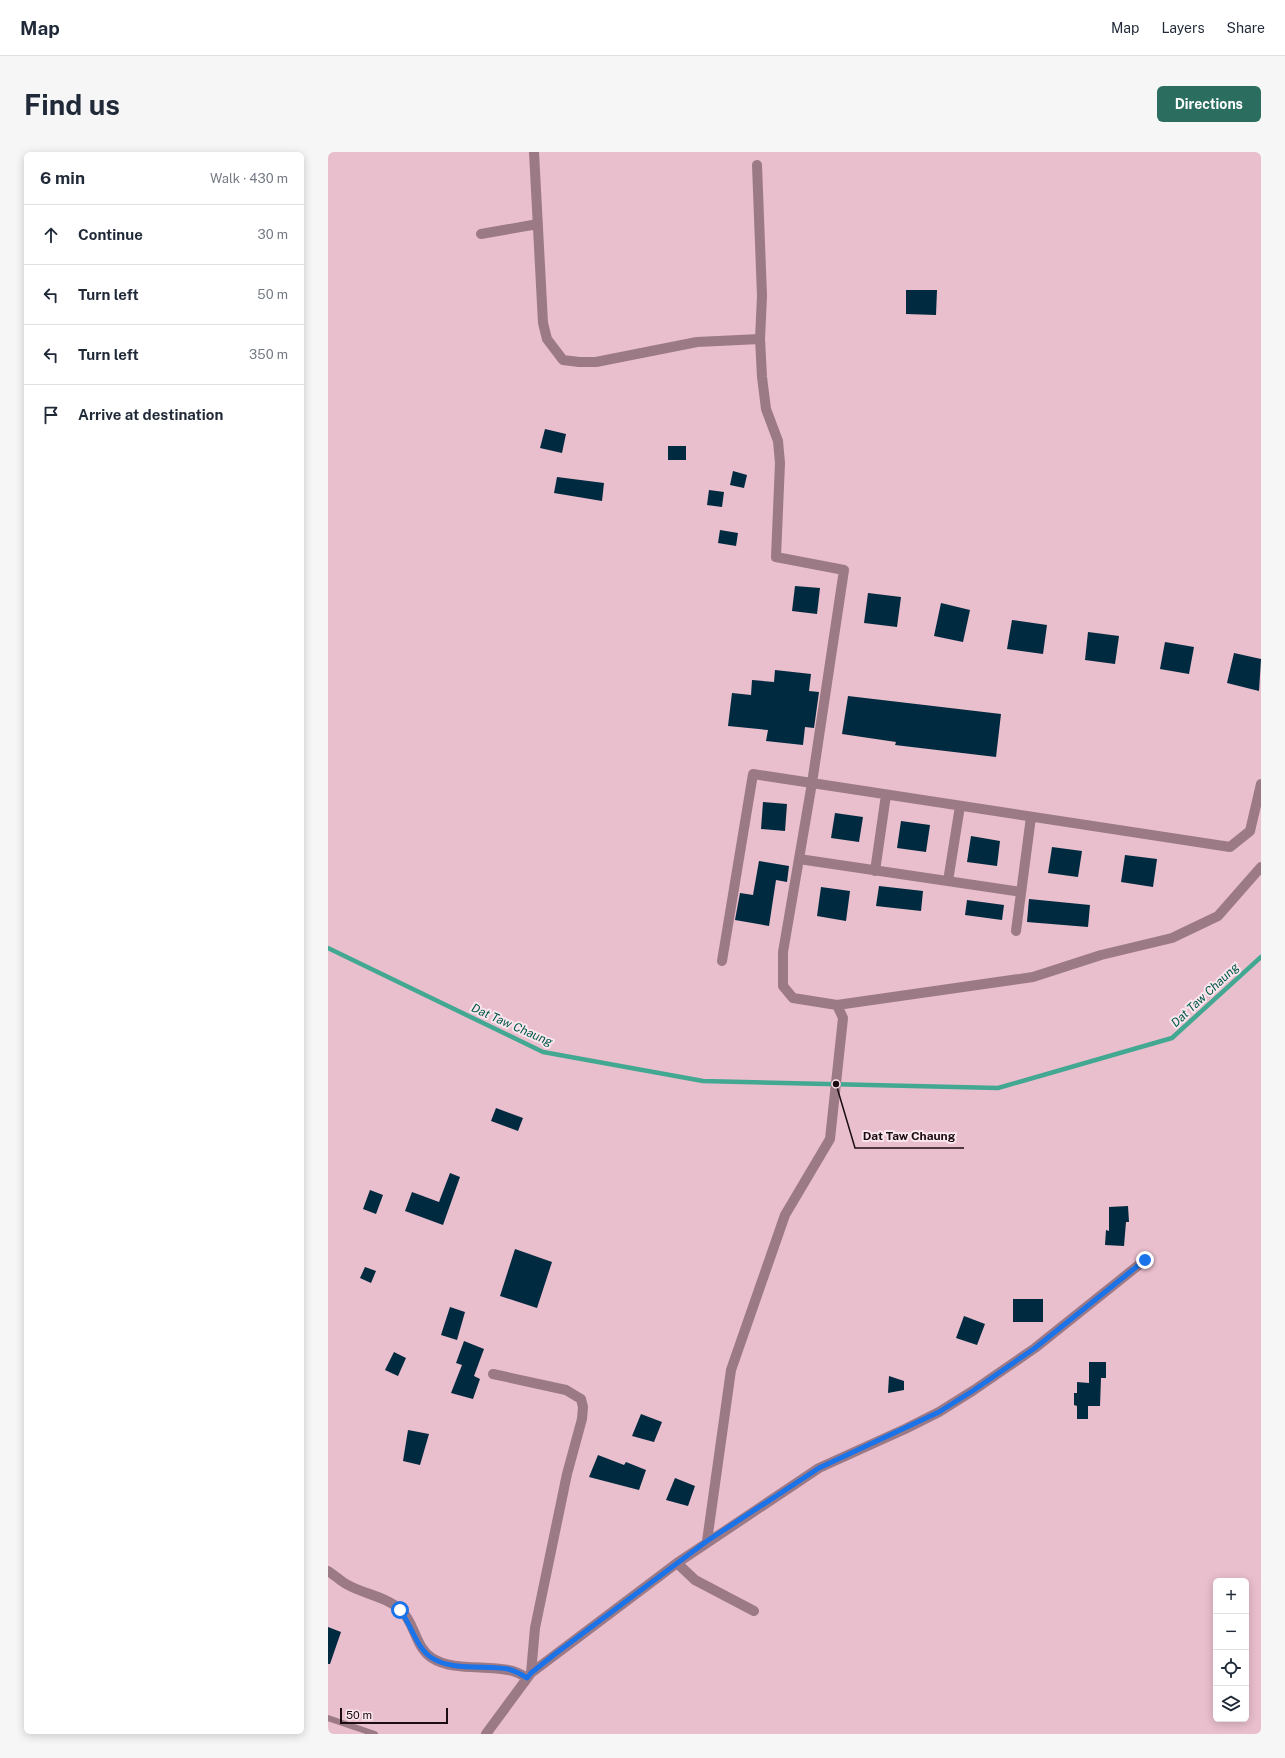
<!DOCTYPE html>
<html lang="en">
<head>
<meta charset="utf-8">
<style>
  body { margin:0; font-family:"Public Sans",sans-serif; background:#f6f6f7; color:#1f2937 }
  .controls { position:absolute; right:12px; bottom:12px; display:grid; overflow:hidden; border-radius:6px; box-shadow:0 2px 10px #0003 }
  .controls button { width:36px; height:36px; display:grid; place-items:center; padding:0; border:0; border-bottom:1px solid #e0e1e3; background:#fff; color:#1f2937; font:20px sans-serif }
  .scale { position:absolute; left:12px; bottom:10px; width:108px; box-sizing:border-box; padding-left:4px; border:2px solid #1c0d13; border-top:0; font-size:11px; line-height:14px; white-space:nowrap; color:#1c0d13; -webkit-text-stroke:3px #fce6ed; paint-order:stroke }
  .stop { position:absolute; width:12px; height:12px; margin:-9px; border:3px solid #1a73e8; border-radius:50%; background:#fff }
  .stop.end { background:#1a73e8; border-color:#fff; box-shadow:0 1px 4px #0008 }
  .list { margin:0; padding:0; list-style:none }
  h2 { display:flex; justify-content:space-between; align-items:center; height:52px; margin:0; padding:0 16px; font-size:17px }
  h2 small { font-size:13px; font-weight:400; color:#747a83 }
  .list li { display:grid; grid-template-columns:26px 1fr auto; gap:12px; align-items:center; box-sizing:border-box; height:60px; padding:0 16px; border-top:1px solid #e0e1e3 }
  .list b { display:block; font-size:15px; white-space:nowrap }
  .list em { font-size:13px; font-style:normal; color:#747a83 }
  .icon { flex:none; width:22px; height:22px; fill:none; stroke:currentColor; stroke-width:2; stroke-linecap:round; stroke-linejoin:round }
  .map { position:relative; flex:none; width:933px; height:1582px; overflow:hidden; border-radius:6px }
  header { display:flex; align-items:center; gap:24px; box-sizing:border-box; height:56px; padding:0 20px; background:#fff; border-bottom:1px solid #e0e1e3 }
  header strong { font-size:19px }
  nav { display:flex; gap:22px; margin-inline-start:auto; font-size:14px }
  .intro { display:flex; align-items:center; justify-content:space-between; box-sizing:border-box; height:96px; padding:0 24px }
  h1 { margin:0; font-size:28px }
  .button { padding:10px 18px; border-radius:6px; background:#2b6d5e; color:#fff; font-size:14px; font-weight:700 }
  main { display:flex; gap:24px; padding:0 24px }
  aside { flex:1; background:#fff; border-radius:6px; box-shadow:0 2px 10px #0003 }
  .map>svg:first-child { display:block }
</style>
</head>
<body>
<header>
<strong>Map</strong>
<nav><a>Map</a><a>Layers</a><a>Share</a></nav>
</header>
<div class="intro"><h1>Find us</h1><a class="button">Directions</a></div>
<main>
<aside>
<h2>6 min<small>Walk · 430 m</small></h2>
<ul class="list">
<li><svg class="icon" aria-label="ahead" viewBox="0 0 24 24"><path d="M12 20V5M6 11l6-6 6 6"/></svg><div><b>Continue</b></div><em>30 m</em></li>
<li><svg class="icon" aria-label="left" viewBox="0 0 24 24"><path d="M17 20v-9H6M10 6l-5 5 5 5"/></svg><div><b>Turn left</b></div><em>50 m</em></li>
<li><svg class="icon" aria-label="left" viewBox="0 0 24 24"><path d="M17 20v-9H6M10 6l-5 5 5 5"/></svg><div><b>Turn left</b></div><em>350 m</em></li>
<li><svg class="icon" aria-label="arrive" viewBox="0 0 24 24"><path d="M6 21V4h12l-3 4 3 4H6"/></svg><div><b>Arrive at destination</b></div></li>
</ul>
</aside>
<div class="map">
<svg width="933" height="1582" viewBox="0 0 933 1582">
  <rect width="100%" height="100%" fill="#e9becd"/>
  <g fill="none" stroke-linecap="round" stroke-linejoin="round">
    <!-- stream -->
    <path stroke="#42a891" stroke-width="4.5" d="M 0,796 L 215,900 L 375,929 L 670,936 L 844,886 L 933,805"/>
  </g>
  <!-- building -->
  <path fill="#002a3f" d="M 578,138 L 609,138 L 608,163 L 578,162 Z
    M 217,277 L 238,282 L 234,301 L 212,296 Z
    M 340,294 L 358,294 L 358,308 L 340,308 Z
    M 405,319 L 419,323 L 416,336 L 402,333 Z
    M 229,325 L 276,331 L 274,349 L 226,341 Z
    M 381,338 L 396,340 L 394,355 L 379,353 Z
    M 392,378 L 410,381 L 408,394 L 390,391 Z
    M 467,434 L 492,436 L 489,462 L 464,459 Z
    M 540,441 L 573,445 L 569,475 L 536,471 Z
    M 613,451 L 642,458 L 635,490 L 606,484 Z
    M 684,468 L 719,473 L 715,502 L 679,497 Z
    M 760,480 L 791,484 L 787,512 L 757,508 Z
    M 837,490 L 866,495 L 861,522 L 832,517 Z
    M 906,501 L 933,507 L 931,539 L 899,531 Z
    M 447,518 L 483,522 L 481,539 L 491,540 L 486,576 L 477,575 L 475,593 L 438,589 L 440,578 L 400,574 L 404,541 L 423,543 L 424,528 L 446,530 Z
    M 520,544 L 673,562 L 668,605 L 567,593 L 568,590 L 514,582 Z
    M 435,650 L 459,652 L 457,679 L 433,677 Z
    M 507,661 L 535,665 L 531,690 L 503,686 Z
    M 573,669 L 602,673 L 598,700 L 569,696 Z
    M 643,684 L 672,689 L 669,714 L 639,710 Z
    M 724,695 L 754,699 L 750,725 L 720,721 Z
    M 797,703 L 829,707 L 825,735 L 793,730 Z
    M 431,709 L 461,714 L 459,730 L 448,728 L 441,774 L 407,768 L 412,741 L 425,743 Z
    M 551,734 L 595,739 L 593,759 L 548,754 Z
    M 493,735 L 522,739 L 518,769 L 489,764 Z
    M 701,747 L 762,753 L 760,775 L 699,770 Z
    M 639,748 L 676,753 L 674,768 L 637,763 Z
    M 168,956 L 195,966 L 190,979 L 163,969 Z
    M 122,1021 L 132,1025 L 115,1073 L 77,1059 L 84,1040 L 111,1050 Z
    M 42,1038 L 55,1043 L 48,1062 L 35,1057 Z
    M 800,1054 L 801,1070 L 798,1070 L 796,1094 L 777,1093 L 778,1078 L 781,1079 L 781,1055 Z
    M 187,1097 L 224,1110 L 209,1156 L 172,1144 Z
    M 37,1115 L 48,1119 L 43,1131 L 32,1126 Z
    M 685,1147 L 715,1147 L 715,1170 L 685,1170 Z
    M 122,1155 L 137,1160 L 129,1188 L 113,1183 Z
    M 636,1164 L 657,1172 L 649,1193 L 628,1186 Z
    M 136,1189 L 156,1197 L 146,1224 L 152,1227 L 145,1247 L 123,1241 L 134,1213 L 128,1211 Z
    M 66,1200 L 78,1206 L 70,1224 L 57,1218 Z
    M 761,1210 L 778,1210 L 778,1226 L 773,1226 L 772,1254 L 760,1254 L 760,1267 L 749,1267 L 749,1254 L 746,1253 L 746,1241 L 749,1241 L 749,1230 L 761,1231 Z
    M 561,1224 L 576,1229 L 576,1238 L 560,1241 Z
    M 313,1262 L 334,1270 L 326,1290 L 304,1284 Z
    M 80,1278 L 101,1282 L 92,1313 L 75,1309 Z
    M 270,1303 L 296,1313 L 298,1310 L 318,1318 L 311,1338 L 261,1325 Z
    M 347,1326 L 367,1334 L 360,1354 L 338,1348 Z
    M 0,1475 L 13,1480 L 2,1512 L 0,1512 Z"/>
  <g fill="none" stroke-linecap="round" stroke-linejoin="round">
    <!-- lane -->
    <path stroke="#9b7985" stroke-width="6" d="M 0,1566 L 47,1582"/>
    <!-- street -->
    <path stroke="#9b7985" stroke-width="10" d="M 206,0 L 215,171 L 219,187 L 235,208 L 251,210 L 268,210 L 369,190 L 432,187
      M 153,82 L 210,72
      M 471,707 L 693,740
      M 547,719 L 558,643
      M 620,729 L 632,654
      M 688,779 L 703,665
      M 394,809 L 425,622 L 902,695 L 922,679 L 933,632
      M 509,853 L 705,825 L 773,803 L 844,786 L 890,764 L 933,715
      M 165,1222 L 238,1238 L 253,1247 L 255,1255 L 254,1267 L 239,1322 L 207,1476 L 203,1521
      M 379,1389 L 403,1218 L 457,1063 L 502,987 L 515,866 L 509,853 L 465,846 L 455,834 L 455,800 L 484,631 L 516,418 L 448,405 L 452,311 L 450,289 L 438,257 L 434,225 L 432,187 L 434,144 L 429,13
      M 349,1411 L 367,1428 L 426,1459
      M 0,1419 C 7,1423 13,1430 20,1433 C 36,1442 59,1445 73,1458 C 87,1471 87,1495 104,1506 C 124,1519 157,1513 180,1518 C 187,1519 193,1522 199,1526
      M 158,1582 L 203,1521 L 349,1411 L 491,1316 L 577,1277 L 611,1260 L 646,1238 L 707,1196 L 817,1108"/>
  </g>
  <g fill="none" stroke-linecap="round" stroke-linejoin="round">
    <!-- route -->
    <path stroke="#1a73e8" stroke-width="5" d="M 72,1458 C 83,1472 88,1496 104,1506 C 124,1519 158,1513 180,1517 C 187,1519 193,1522 199,1526 L 203,1521 L 227,1502 L 379,1389 L 491,1316 L 611,1260 L 646,1238 L 707,1196 L 817,1108"/>
  </g>
  <g text-anchor="middle" dominant-baseline="central" stroke-width="4" stroke-linejoin="round" paint-order="stroke">
    <!-- water labels -->
    <g font-size="12" font-style="italic" fill="#00594a" stroke="#fce6ed">
      <text transform="translate(877 843) rotate(-43)">Dat Taw Chaung</text>
      <text transform="translate(184 873) rotate(24)">Dat Taw Chaung</text>
    </g>
  </g>
  <!-- callouts -->
  <path fill="none" stroke="#1c0d13" stroke-width="1.5" d="M508 932L527 996H636"/>
  <circle fill="#1c0d13" stroke="#fce6ed" stroke-width="1.5" cx="508" cy="932" r="4"/>
  <g font-size="12" text-anchor="middle" font-weight="bold" fill="#1c0d13" stroke="#fce6ed" stroke-width="4" stroke-linejoin="round" paint-order="stroke">
    <text x="581" y="988">Dat Taw Chaung</text>
  </g>
</svg>
<div class="controls">
<button>+</button>
<button>−</button>
<button><svg class="icon" aria-label="locate" viewBox="0 0 24 24"><circle cx="12" cy="12" r="6"/><path d="M12 2v4M12 18v4M2 12h4M18 12h4"/></svg></button>
<button><svg class="icon" aria-label="layers" viewBox="0 0 24 24"><path d="M12 4l9 5-9 5-9-5zM3 14l9 5 9-5"/></svg></button>
</div>
<div class="scale">50 m</div>
<div class="stop" style="left:72px;top:1458px"></div>
<div class="stop end" style="left:817px;top:1108px"></div>
</div>
</main>
</body>
</html>
